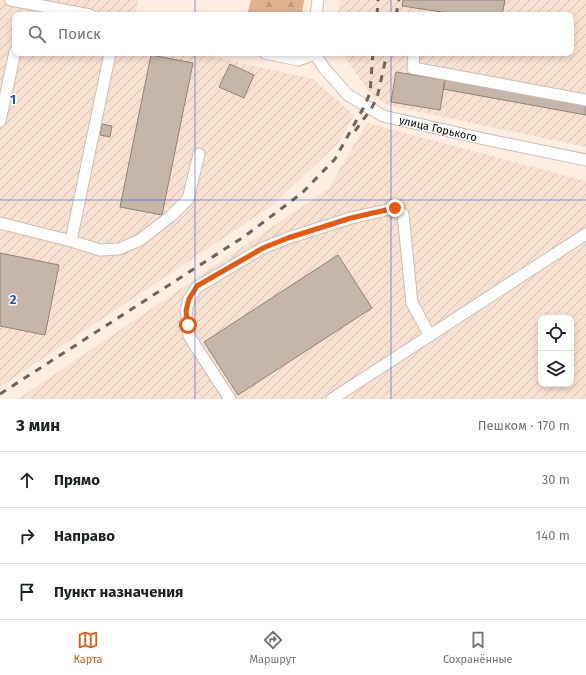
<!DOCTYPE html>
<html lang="ru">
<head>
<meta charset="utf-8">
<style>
  body { margin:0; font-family:"Fira Sans",sans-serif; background:#f2f2f2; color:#202124 }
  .controls { position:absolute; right:12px; bottom:12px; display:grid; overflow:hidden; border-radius:8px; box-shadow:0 2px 6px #0003 }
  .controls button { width:36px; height:36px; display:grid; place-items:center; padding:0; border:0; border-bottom:1px solid #e0e0e0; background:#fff; color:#202124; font:20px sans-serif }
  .stop { position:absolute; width:12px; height:12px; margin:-9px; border:3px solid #ea580c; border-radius:50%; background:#fff }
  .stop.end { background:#ea580c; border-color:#fff; box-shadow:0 1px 4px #0008 }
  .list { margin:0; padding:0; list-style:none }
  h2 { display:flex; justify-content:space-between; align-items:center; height:52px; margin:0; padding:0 16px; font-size:17px }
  h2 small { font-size:13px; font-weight:400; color:#757577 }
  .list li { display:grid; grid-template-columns:26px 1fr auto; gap:12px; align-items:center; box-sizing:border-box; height:56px; padding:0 16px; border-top:1px solid #e0e0e0 }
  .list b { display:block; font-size:15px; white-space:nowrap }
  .list em { font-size:13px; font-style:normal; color:#757577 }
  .icon { flex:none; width:22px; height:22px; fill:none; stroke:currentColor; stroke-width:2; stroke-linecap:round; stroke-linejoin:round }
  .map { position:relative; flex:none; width:586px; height:399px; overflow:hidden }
  .search { position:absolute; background:#fff; box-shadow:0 2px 6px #0003; left:12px; right:12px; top:12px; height:44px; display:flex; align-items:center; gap:10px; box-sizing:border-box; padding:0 14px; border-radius:8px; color:#757577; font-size:15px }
  .sheet { height:220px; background:#fff }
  nav { display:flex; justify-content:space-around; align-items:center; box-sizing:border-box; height:56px; border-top:1px solid #e0e0e0; background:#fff; font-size:11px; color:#757577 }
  nav a { display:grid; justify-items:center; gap:2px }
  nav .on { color:#ea580c }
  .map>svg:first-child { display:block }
</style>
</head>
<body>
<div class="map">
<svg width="586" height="399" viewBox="0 0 586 399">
  <defs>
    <pattern id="industrial-furrows" width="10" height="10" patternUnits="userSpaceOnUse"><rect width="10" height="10" fill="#f8e1d0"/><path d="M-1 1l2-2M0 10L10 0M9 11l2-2" fill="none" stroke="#d4c0b1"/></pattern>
    <pattern id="forest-firs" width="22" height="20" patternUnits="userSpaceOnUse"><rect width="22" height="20" fill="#e1b28e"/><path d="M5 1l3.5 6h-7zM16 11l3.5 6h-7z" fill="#c09879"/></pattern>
  </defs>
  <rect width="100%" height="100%" fill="#feede1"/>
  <!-- industrial -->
  <path fill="url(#industrial-furrows)" fill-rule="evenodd" d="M 0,0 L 138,0 L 136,15 L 15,15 L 15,53 L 197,53 L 313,79 L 354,115 L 339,142 L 273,205 L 0,387 Z
    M 340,0 L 586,0 L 586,147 L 387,105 L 370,93 L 342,53 L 571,53 L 571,15 L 338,15 Z
    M 367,123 L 586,181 L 586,399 L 18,399 L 328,189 ZM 541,318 L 571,318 L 571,384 L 541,384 Z"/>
  <!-- forest -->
  <path fill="url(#forest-firs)" d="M 251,0 L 304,0 L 302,15 L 247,15 Z"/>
  <!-- building -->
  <path fill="#c6b6aa" stroke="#908176" d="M 403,0 L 505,0 L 502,15 L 462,15 L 402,6 Z
    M 151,55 L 193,63 L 162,215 L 120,207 Z
    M 230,64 L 254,75 L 244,98 L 219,87 Z
    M 396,72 L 445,80 L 440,110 L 391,102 Z
    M 445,80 L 586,105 L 586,115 L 443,89 Z
    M 102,124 L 112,126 L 110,137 L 100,135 Z
    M 0,253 L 59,265 L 45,335 L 0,326 Z
    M 338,255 L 372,308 L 238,395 L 204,342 Z"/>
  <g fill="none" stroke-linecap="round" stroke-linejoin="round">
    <!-- minor casing -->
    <g stroke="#cebeb2" stroke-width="13">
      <path id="minor" d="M 11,0 L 90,15
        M 316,15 L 318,0
        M 110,53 L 71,241 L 100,250 L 119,249 L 140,240 L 171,216 L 188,199 L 199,154
        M 265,53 L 298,60 L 315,54
        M 315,53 L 315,54 L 324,68 L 348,95 L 383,116 L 484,139 L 586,160
        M 414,53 L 413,68 L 586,100
        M 0,121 L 15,52
        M 0,223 L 71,241
        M 230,399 L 189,336 L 186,311 L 189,299 L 197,287 L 263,248 L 288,238 L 351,218 L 395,208 L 403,214 L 412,303 L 430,336
        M 332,399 L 586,234"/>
    </g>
    <!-- minor -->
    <use href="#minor" stroke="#fff" stroke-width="11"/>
    <!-- rail -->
    <path stroke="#6e645d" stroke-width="3" stroke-dasharray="7 7" stroke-linecap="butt" d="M 377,15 L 378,0
      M 396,15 L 399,0
      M 355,131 L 371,109 L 377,98 L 387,53
      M 0,394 L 245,236 L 302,193 L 335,159 L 365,105 L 370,93 L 373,53"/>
  </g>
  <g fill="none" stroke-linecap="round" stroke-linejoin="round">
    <!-- route -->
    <path stroke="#ea580c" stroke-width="5" d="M 188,325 L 186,311 L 189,299 L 197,286 L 263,248 L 288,238 L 351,218 L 395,208"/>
  </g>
  <!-- grid -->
  <path fill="none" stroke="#1d4ed8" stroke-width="1" stroke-opacity="0.55" d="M 195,0 L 195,15M 391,0 L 391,15M 195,53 L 195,399M 391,53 L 391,399M 0,200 L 586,200"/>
  <g text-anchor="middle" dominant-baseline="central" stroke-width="3" stroke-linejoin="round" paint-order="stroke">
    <!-- street labels -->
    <g font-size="11" fill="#130e0a" stroke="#fefefe">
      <text transform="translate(438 129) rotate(13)">улица Горького</text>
    </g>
  </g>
  <g font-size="13" text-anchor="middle" font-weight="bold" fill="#1d4ed8" stroke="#fefefe" stroke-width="3" stroke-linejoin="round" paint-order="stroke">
    <text x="13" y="104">1</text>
    <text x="13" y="304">2</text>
  </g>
</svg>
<div class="controls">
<button><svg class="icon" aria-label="locate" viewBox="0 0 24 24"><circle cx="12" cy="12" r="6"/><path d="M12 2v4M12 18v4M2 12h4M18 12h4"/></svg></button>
<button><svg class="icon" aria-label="layers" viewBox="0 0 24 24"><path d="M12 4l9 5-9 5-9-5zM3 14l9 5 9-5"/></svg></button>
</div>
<div class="stop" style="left:188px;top:325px"></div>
<div class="stop end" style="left:395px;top:208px"></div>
<div class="search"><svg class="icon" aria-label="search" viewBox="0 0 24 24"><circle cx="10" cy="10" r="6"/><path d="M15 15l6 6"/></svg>Поиск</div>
</div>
<section class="sheet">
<h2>3 мин<small>Пешком · 170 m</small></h2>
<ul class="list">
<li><svg class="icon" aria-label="ahead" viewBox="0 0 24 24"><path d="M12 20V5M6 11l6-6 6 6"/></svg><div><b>Прямо</b></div><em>30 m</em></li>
<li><svg class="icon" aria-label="right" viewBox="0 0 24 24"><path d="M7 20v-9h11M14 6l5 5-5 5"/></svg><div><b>Направо</b></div><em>140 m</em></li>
<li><svg class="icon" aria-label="arrive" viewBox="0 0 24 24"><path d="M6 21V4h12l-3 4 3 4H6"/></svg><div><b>Пункт назначения</b></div></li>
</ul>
</section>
<nav>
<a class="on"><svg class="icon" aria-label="map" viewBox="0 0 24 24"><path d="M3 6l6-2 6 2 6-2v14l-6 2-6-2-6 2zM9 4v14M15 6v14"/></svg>Карта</a>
<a><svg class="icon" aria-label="directions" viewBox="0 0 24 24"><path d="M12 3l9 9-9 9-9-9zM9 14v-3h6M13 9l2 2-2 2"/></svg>Маршрут</a>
<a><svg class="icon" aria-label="saved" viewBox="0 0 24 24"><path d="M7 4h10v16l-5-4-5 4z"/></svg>Сохранённые</a>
</nav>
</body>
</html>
